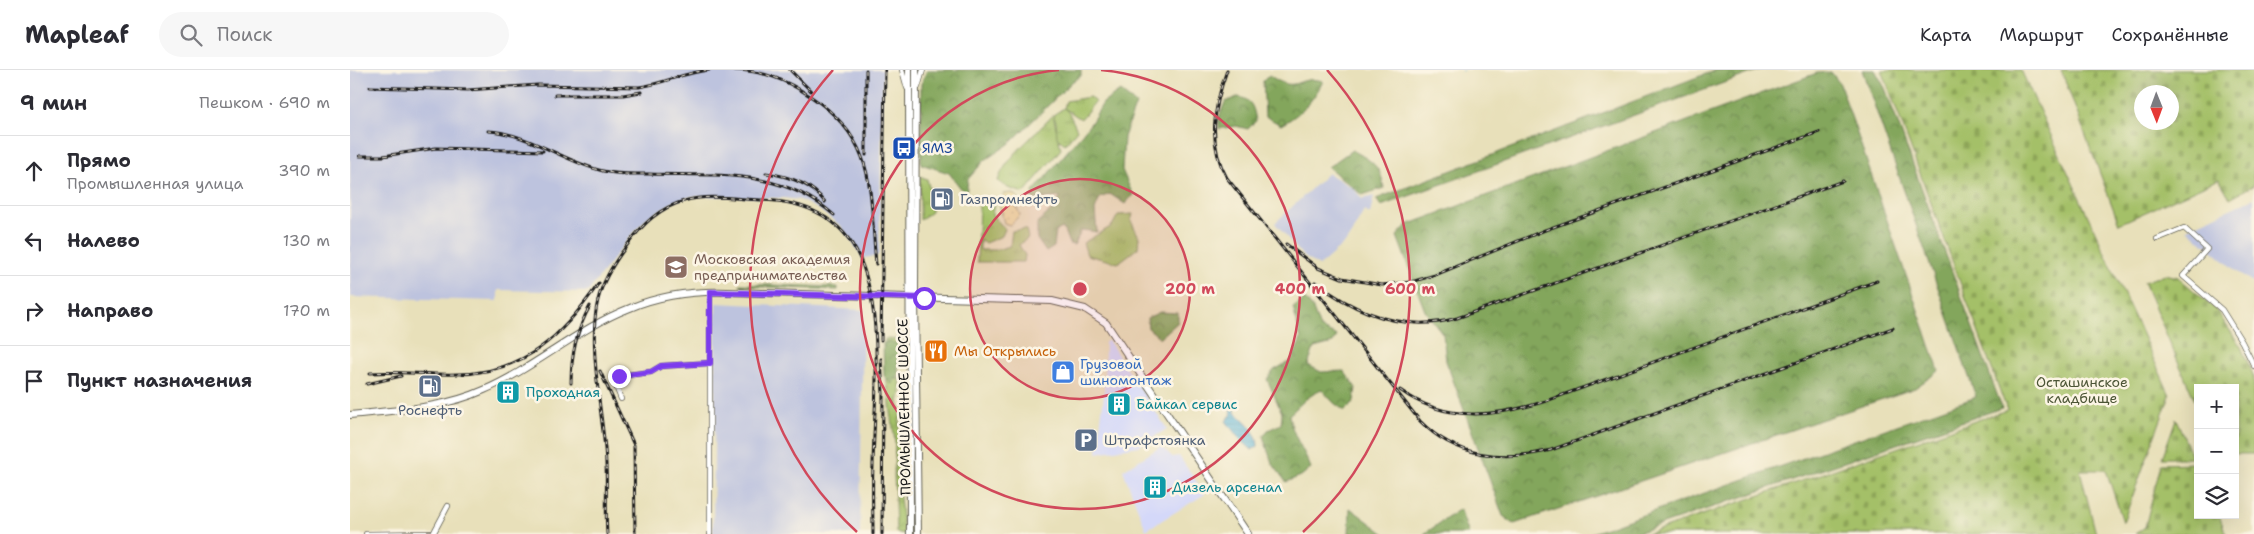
<!DOCTYPE html>
<html lang="ru">
<head>
<meta charset="utf-8">
<style>
  body { margin:0; font-family:"Shantell Sans",sans-serif; background:#f7f7f7; color:#2b2b33 }
  .controls { position:absolute; right:15px; bottom:15px; display:grid; overflow:hidden; border-radius:0px; box-shadow:0 5px 20px #0002 }
  .controls button { width:45px; height:45px; display:grid; place-items:center; padding:0; border:0; border-bottom:1px solid #e1e1e2; background:#fff; color:#2b2b33; font:25px sans-serif }
  .compass { position:absolute; left:1784px; top:15px; width:45px; height:45px; border-radius:50%; background:#fff; box-shadow:0 5px 20px #0002; rotate:179deg }
  .stop { position:absolute; width:15px; height:15px; margin:-11px; border:4px solid #7c3aed; border-radius:50%; background:#fff }
  .stop.end { background:#7c3aed; border-color:#fff; box-shadow:0 1px 5px #0008 }
  .list { margin:0; padding:0; list-style:none }
  h2 { display:flex; justify-content:space-between; align-items:center; height:65px; margin:0; padding:0 20px; font-size:21px }
  h2 small { font-size:16px; font-weight:400; color:#7c7c81 }
  .list li { display:grid; grid-template-columns:32px 1fr auto; gap:15px; align-items:center; box-sizing:border-box; height:70px; padding:0 20px; border-top:1px solid #e1e1e2 }
  .list b { display:block; font-size:19px; white-space:nowrap }
  .list p { margin:0; font-size:16px; white-space:nowrap; color:#7c7c81 }
  .list em { font-size:16px; font-style:normal; color:#7c7c81 }
  .icon { flex:none; width:28px; height:28px; fill:none; stroke:currentColor; stroke-width:2; stroke-linecap:round; stroke-linejoin:round }
  .map { position:relative; flex:none; width:1904px; height:464px; overflow:hidden }
  header { display:flex; align-items:center; gap:30px; box-sizing:border-box; height:70px; padding:0 25px; background:#fff; border-bottom:1px solid #e1e1e2 }
  header strong { font-size:24px }
  nav { display:flex; gap:28px; margin-inline-start:auto; font-size:18px }
  .search { width:350px; height:45px; background:#f7f7f7; display:flex; align-items:center; gap:12px; box-sizing:border-box; padding:0 18px; border-radius:28px; color:#7c7c81; font-size:19px }
  main { display:flex }
  aside { flex:1; background:#fff }
  .map>svg:first-child { display:block }
</style>
</head>
<body>
<header>
<strong>Mapleaf</strong>
<div class="search"><svg class="icon" aria-label="search" viewBox="0 0 24 24"><circle cx="10" cy="10" r="6"/><path d="M15 15l6 6"/></svg>Поиск</div>
<nav><a>Карта</a><a>Маршрут</a><a>Сохранённые</a></nav>
</header>
<main>
<aside>
<h2>9 мин<small>Пешком · 690 m</small></h2>
<ul class="list">
<li><svg class="icon" aria-label="ahead" viewBox="0 0 24 24"><path d="M12 20V5M6 11l6-6 6 6"/></svg><div><b>Прямо</b><p>Промышленная улица</p></div><em>390 m</em></li>
<li><svg class="icon" aria-label="left" viewBox="0 0 24 24"><path d="M17 20v-9H6M10 6l-5 5 5 5"/></svg><div><b>Налево</b></div><em>130 m</em></li>
<li><svg class="icon" aria-label="right" viewBox="0 0 24 24"><path d="M7 20v-9h11M14 6l5 5-5 5"/></svg><div><b>Направо</b></div><em>170 m</em></li>
<li><svg class="icon" aria-label="arrive" viewBox="0 0 24 24"><path d="M6 21V4h12l-3 4 3 4H6"/></svg><div><b>Пункт назначения</b></div></li>
</ul>
</aside>
<div class="map">
<svg width="1904" height="464" viewBox="0 0 1904 464">
  <defs>
    <pattern id="grass-tufts" width="24" height="20" patternUnits="userSpaceOnUse" patternTransform="scale(1.25)"><rect width="24" height="20" fill="#a4c067"/><path d="M3 7l-1-3M5 7V3M7 7l1-3M15 17l-1-3M17 17v-4M19 17l1-3" fill="none" stroke="#8da459"/></pattern>
    <pattern id="forest-crowns" width="20" height="18" patternUnits="userSpaceOnUse" patternTransform="scale(1.25)"><rect width="20" height="18" fill="#83a65c"/><path d="M2 6a3 3 0 1 1 6 0M12 15a3 3 0 1 1 6 0" fill="none" stroke="#6a864b"/></pattern>
    <pattern id="wetland-marsh" width="20" height="14" patternUnits="userSpaceOnUse" patternTransform="scale(1.25)"><rect width="20" height="14" fill="#a4c067"/><path d="M1 5h8M5 5V1M11 12h8M15 12V8" fill="none" stroke="#8da459"/></pattern>
    <pattern id="sand-dots" width="8" height="8" patternUnits="userSpaceOnUse" patternTransform="scale(1.25)"><rect width="8" height="8" fill="#eeda9e"/><path d="M2 2h.1M6 6h.1" fill="none" stroke="#ccba88" stroke-width="1.8" stroke-linecap="round"/></pattern>
    <pattern id="cemetery-stones" width="16" height="16" patternUnits="userSpaceOnUse" patternTransform="scale(1.25)"><rect width="16" height="16" fill="#a4c067"/><path d="M2 7V4a2 2 0 0 1 4 0v3zM10 15v-3a2 2 0 0 1 4 0v3z" fill="#8da459"/></pattern>
    <pattern id="water-rules" width="6" height="5" patternUnits="userSpaceOnUse" patternTransform="scale(1.25)"><rect width="6" height="5" fill="#58b2d6"/><path d="M0 2.5h6" fill="none" stroke="#4c98b7"/></pattern>
  </defs>
  <rect width="100%" height="100%" fill="#fcf5e5"/>
  <filter id="ink" filterUnits="userSpaceOnUse"><feTurbulence type="fractalNoise" baseFrequency=".02" numOctaves="2"/><feDisplacementMap in="SourceGraphic" scale="10" xChannelSelector="R" yChannelSelector="G"/><feConvolveMatrix kernelMatrix="1 2 1 2 8 2 1 2 1" color-interpolation-filters="sRGB"/></filter>
  <filter id="wash" filterUnits="userSpaceOnUse"><feTurbulence type="fractalNoise" baseFrequency=".0096" numOctaves="4" result="noise"/><feDisplacementMap in="SourceGraphic" scale="20" xChannelSelector="R" yChannelSelector="G"/><feGaussianBlur stdDeviation="1.12" result="paint"/><feColorMatrix in="noise" values="0 0 0 0 0 0 0 0 0 0 0 0 0 0 0 0 0 1.4 0 .05"/><feComposite in="paint" operator="in"/></filter>
  <g filter="url(#wash)">
    <rect width="100%" height="100%" fill="#e8e0ba"/>
    <!-- built -->
    <path fill="#d4d8f9" d="M 758,270 L 817,359 L 789,376 L 747,383 L 754,325 L 755,273 Z
      M 812,376 L 822,387 L 829,386 L 855,424 L 796,460 L 773,400 Z"/>
    <!-- industrial -->
    <path fill="#bdc3de" d="M 0,0 L 533,0 L 529,183 L 527,186 L 513,188 L 491,156 L 468,139 L 450,130 L 434,128 L 343,126 L 325,131 L 298,147 L 282,164 L 238,222 L 148,220 L 148,231 L 0,227 Z
      M 978,103 L 1004,119 L 1012,129 L 1024,126 L 1020,144 L 1014,141 L 997,171 L 969,196 L 953,186 L 925,153 Z
      M 1904,128 L 1904,213 L 1886,201 L 1837,159 Z
      M 366,233 L 513,240 L 510,464 L 363,464 Z"/>
    <!-- grass -->
    <path fill="url(#grass-tufts)" stroke="#606e42" d="M 740,27 L 745,32 L 731,49 L 714,38 L 716,31 Z
      M 703,45 L 711,79 L 674,123 L 658,118 L 648,111 C 654,89 687,63 703,45 Z
      M 570,106 L 577,109 L 581,125 L 581,142 L 570,150 Z
      M 632,128 L 644,132 L 642,145 L 655,159 L 652,166 L 635,173 L 630,169 L 630,180 L 646,180 L 660,176 L 662,161 L 676,159 L 678,168 L 669,175 L 675,185 L 674,192 L 627,192 L 629,136 Z
      M 783,144 L 781,151 L 789,167 L 788,178 L 768,193 L 737,185 L 733,173 L 762,156 L 768,145 Z
      M 535,269 L 553,270 L 545,290 L 545,302 L 548,310 L 550,307 L 551,325 C 547,329 548,336 551,340 L 549,357 L 551,407 L 550,428 L 554,464 L 546,462 L 544,400 L 545,372 L 537,312 Z"/>
    <!-- forest -->
    <path fill="url(#forest-crowns)" stroke="#50613c" d="M 577,0 L 731,0 L 731,6 L 723,11 L 659,74 L 635,90 L 618,109 L 616,125 L 599,103 L 571,94 L 571,14 Z
      M 1366,0 L 1410,0 L 1031,136 L 1026,129 Z
      M 1512,0 L 1525,0 L 1535,18 L 1652,338 L 1284,464 L 1239,464 L 1626,327 Z
      M 1481,2 L 1490,14 L 1589,301 L 1565,318 L 1164,454 L 1153,446 L 1096,291 L 1093,264 L 1075,241 L 1047,166 L 1057,155 L 1467,3 Z
      M 919,5 C 948,26 946,4 973,11 C 964,30 950,45 931,55 L 915,46 L 913,11 Z
      M 770,21 L 786,34 L 774,67 L 772,100 L 783,125 L 775,134 L 760,124 L 750,128 L 745,140 L 747,162 L 732,160 L 724,175 L 719,174 L 713,158 L 706,161 L 704,177 L 696,182 L 687,169 L 687,153 L 702,140 L 711,127 L 682,130 L 683,122 L 741,53 L 753,33 Z
      M 887,27 C 902,28 904,39 906,51 L 898,59 L 886,56 L 869,59 L 869,47 L 875,32 Z
      M 1002,80 C 1022,91 1031,96 1034,118 L 1012,125 L 978,97 Z
      M 390,214 L 488,217 L 488,220 L 390,216 Z
      M 955,229 L 963,239 L 970,258 L 987,266 L 983,273 L 964,278 L 958,295 L 971,302 L 994,301 L 1006,318 L 1004,331 L 995,341 L 984,333 L 971,319 L 956,329 L 939,345 C 943,368 953,377 961,398 L 951,406 L 936,412 L 922,393 L 913,366 L 918,360 L 931,354 L 932,343 L 917,309 L 924,300 L 942,290 L 951,269 L 943,238 Z
      M 810,242 L 828,243 L 828,252 L 810,268 L 798,258 L 797,248 Z
      M 541,272 L 547,274 C 551,284 546,294 549,305 L 542,314 L 534,306 L 533,273 Z
      M 1000,438 L 1035,464 L 999,464 Z
      M 1110,439 L 1119,464 L 1074,464 Z"/>
    <!-- wetland -->
    <path fill="url(#wetland-marsh)" stroke="#606e42" d="M 714,38 L 719,43 L 727,60 L 715,74 L 707,68 L 706,52 L 703,45 Z"/>
    <!-- sand -->
    <path fill="url(#sand-dots)" stroke="#857b5d" d="M 662,123 L 668,127 L 666,136 L 670,145 L 660,155 L 654,153 L 649,132 L 654,124 Z"/>
    <!-- cemetery -->
    <path fill="url(#cemetery-stones)" stroke="#606e42" fill-rule="evenodd" d="M 1532,0 L 1671,0 L 1820,325 L 1773,452 L 1756,400 L 1730,400 L 1746,464 L 1297,464 L 1657,340 Z
      M 1711,0 L 1904,0 L 1904,115 L 1880,128 L 1869,109 L 1769,154 ZM 1822,22 L 1822,52 L 1792,52 L 1792,22 Z
      M 1815,204 L 1828,207 L 1866,240 L 1891,277 L 1904,307 L 1904,384 L 1885,384 L 1885,318 L 1848,318 L 1848,338 L 1794,212 Z
      M 1826,349 L 1843,388 L 1812,388 Z
      M 1847,393 L 1848,445 L 1869,445 L 1876,464 L 1785,464 L 1795,457 L 1811,394 Z"/>
    <!-- water -->
    <path fill="url(#water-rules)" stroke="#3a6779" d="M 882,338 L 885,338 L 885,343 C 895,349 908,364 908,376 L 902,380 L 888,367 L 876,351 L 882,344 L 880,340 Z"/>
    <g fill="none" stroke-linecap="round" stroke-linejoin="round">
      <!-- stream -->
      <path stroke="#58b2d6" stroke-width="1" d="M 1112,1 L 1114,0"/>
    </g>
  </g>
  <g filter="url(#ink)">
    <g fill="none" stroke-linecap="round" stroke-linejoin="round">
      <!-- street casing -->
      <g stroke="#636153" stroke-width="6">
        <path id="street" d="M 552,0 L 557,18
          M 568,17 L 573,0
          M 1807,169 L 1834,158 L 1857,179 L 1833,206 L 1872,240 L 1892,272 L 1904,296
          M 271,329 L 267,319 L 269,306 L 301,302 L 311,296 L 360,293
          M 16,464 L 83,463
          M 83,464 L 98,436
          M 360,464 L 360,222"/>
      </g>
      <!-- secondary casing -->
      <g stroke="#636153" stroke-width="8">
        <path id="secondary" d="M 559,0 L 560,464
          M 566,0 L 565,224 L 568,464
          M 0,345 C 45,340 92,339 134,320 C 185,298 228,258 280,238 C 311,225 343,221 377,222 L 702,231 L 735,239 L 756,253 L 898,464"/>
      </g>
      <!-- street -->
      <use href="#street" stroke="#fff" stroke-width="4.5"/>
      <!-- secondary -->
      <use href="#secondary" stroke="#fff" stroke-width="6"/>
      <!-- rail casing -->
      <g stroke="#1c1c1c" stroke-width="3">
        <path id="rail" d="M 385,0 C 414,1 436,10 460,26 C 528,71 519,121 526,194
          M 440,0 L 461,21
          M 516,0 L 516,85
          M 877,0 C 864,36 857,73 877,108 L 1070,351 C 1105,387 1153,392 1201,380 L 1543,258
          M 20,17 L 118,20 L 188,15 L 289,17 C 313,14 335,2 359,0
          M 205,25 L 273,25 L 291,22
          M 138,61 C 179,63 214,92 253,101 C 268,105 283,104 299,104 C 365,106 431,98 484,145
          M 10,86 L 33,86 L 86,78 L 193,81
          M 416,103 C 439,106 461,113 475,132
          M 936,174 L 968,198 L 992,208 L 1032,215 L 1061,212 L 1085,205 L 1195,160 L 1469,62
          M 965,212 C 1006,243 1055,263 1107,248 L 1493,111
          M 531,270 L 535,0
          M 531,289 L 533,324 L 532,464
          M 250,301 L 284,375 L 285,464
          M 20,303 C 49,301 78,305 108,304 C 175,303 213,265 249,213
          M 221,313 C 221,285 226,261 240,236
          M 17,314 L 51,306
          M 1050,320 C 1095,353 1146,347 1196,331 L 1527,211
          M 257,464 C 255,436 258,407 255,379 C 251,337 238,270 248,230 C 253,209 265,191 278,174 C 293,154 309,138 334,131 C 358,124 386,129 411,130 C 454,131 492,147 510,189 C 535,247 524,333 523,396 C 522,418 523,441 523,464"/>
      </g>
      <!-- rail -->
      <use href="#rail" stroke="#fcf5e5" stroke-width="1" stroke-dasharray="4" stroke-linecap="butt"/>
    </g>
  </g>
  <g fill="none" stroke-linecap="round" stroke-linejoin="round" filter="url(#ink)">
    <!-- route -->
    <path stroke="#7c3aed" stroke-width="6" d="M 269,306 L 301,302 L 311,296 L 360,293 L 360,222 L 574,228"/>
  </g>
  <!-- distance rings -->
  <circle cx="730" cy="219" r="110" fill="#d1495b" fill-opacity=".12"/>
  <g fill="none" stroke="#d1495b" stroke-width="2.5">
    <circle cx="730" cy="219" r="110"/>
    <path d="M751 0A220 220 0 1 1 709 0"/>
    <path d="M507 462A330 330 0 0 1 483 0M977 0A330 330 0 0 1 953 462"/>
  </g>
  <!-- icons -->
  <defs>
    <g id="bus-square" transform="scale(1.25)"><rect x="-9" y="-9" width="18" height="18" rx="4" fill="#1a4fb4" stroke="#fcf5e5"/><path d="M-5-6H5V4H4V6H2V4H-2V6H-4V4H-5ZM-3.5-4V0h7V-4ZM-3.5 1.2v1.5H-2V1.2ZM2 1.2v1.5H3.5V1.2Z" fill="#fff"/></g>
    <g id="fuel-square" transform="scale(1.25)"><rect x="-9" y="-9" width="18" height="18" rx="4" fill="#5c6f8a" stroke="#fcf5e5"/><path d="M-5.5-6h7V0h2V4h1.3V-2.5L3-4.5l.8-.8L6-3V5H2.5V1h-1V6h-7ZM-4.2-4.7v3.2H.2V-4.7Z" fill="#fff"/></g>
    <g id="university-square" transform="scale(1.25)"><rect x="-9" y="-9" width="18" height="18" rx="4" fill="#8d6e63" stroke="#fcf5e5"/><path d="M0-5L7-2L0 1L-7-2ZM-4 1L0 2.5L4 1V4Q0 6-4 4Z" fill="#fff"/></g>
    <g id="restaurant-square" transform="scale(1.25)"><rect x="-9" y="-9" width="18" height="18" rx="4" fill="#e8710a" stroke="#fcf5e5"/><path d="M-5-6h1v4h1v-4h1v4h1v-4h1v5L-1.5 .5V6h-2V.5L-5-1ZM5-6V6H3V1.5H1.5Q1.5-4 5-6Z" fill="#fff"/></g>
    <g id="shop-square" transform="scale(1.25)"><rect x="-9" y="-9" width="18" height="18" rx="4" fill="#3f7fe0" stroke="#fcf5e5"/><path d="M-5-2.5h2.3a2.7 3.5 0 0 1 5.4 0H5L5.5 6h-11ZM-1.5-2.5h3a1.5 2.3 0 0 0-3 0Z" fill="#fff"/></g>
    <g id="building-square" transform="scale(1.25)"><rect x="-9" y="-9" width="18" height="18" rx="4" fill="#0f9aa8" stroke="#fcf5e5"/><path d="M-4-6H4V6H1V3H-1V6H-4ZM-2.5-4.3h1.7v1.8h-1.7ZM.8-4.3h1.7v1.8H.8ZM-2.5-1h1.7V.8h-1.7ZM.8-1h1.7V.8H.8Z" fill="#fff"/></g>
    <g id="parking-square" transform="scale(1.25)"><rect x="-9" y="-9" width="18" height="18" rx="4" fill="#5c6f8a" stroke="#fcf5e5"/><path d="M-3.5-5.5H1a3.5 3.5 0 0 1 0 7H-1V5.5H-3.5ZM-1-3.4V-.6H.8a1.4 1.4 0 0 0 0-2.8Z" fill="#fff"/></g>
  </defs>
  <g fill-rule="evenodd">
    <use href="#bus-square" x="554" y="78"/>
    <use href="#fuel-square" x="592" y="129"/>
    <use href="#university-square" x="326" y="197"/>
    <use href="#restaurant-square" x="586" y="281"/>
    <use href="#shop-square" x="713" y="302"/>
    <use href="#fuel-square" x="80" y="316"/>
    <use href="#building-square" x="158" y="322"/>
    <use href="#building-square" x="769" y="334"/>
    <use href="#parking-square" x="736" y="370"/>
    <use href="#building-square" x="805" y="417"/>
  </g>
  <g text-anchor="middle" dominant-baseline="central" stroke-width="5" stroke-linejoin="round" paint-order="stroke">
    <!-- transit labels -->
    <g font-size="14" fill="#164399" stroke="#fcf5e5" text-anchor="start">
      <text x="572" y="78">ЯМЗ</text>
    </g>
    <!-- service labels -->
    <g font-size="14" fill="#4e5e75" stroke="#fcf5e5" text-anchor="start">
      <text x="610" y="129">Газпромнефть</text>
      <text x="80" y="340" text-anchor="middle">Роснефть</text>
      <text x="754" y="370">Штрафстоянка</text>
    </g>
    <!-- education labels -->
    <g font-size="14" fill="#785e54" stroke="#fcf5e5" text-anchor="start">
      <text x="344" y="189">Московская академия<tspan x="344" dy="16">предпринимательства</tspan></text>
    </g>
    <!-- food labels -->
    <g font-size="14" fill="#c56008" stroke="#fcf5e5" text-anchor="start">
      <text x="604" y="281">Мы Открылись</text>
    </g>
    <!-- shop labels -->
    <g font-size="14" fill="#366cbe" stroke="#fcf5e5" text-anchor="start">
      <text x="730" y="294">Грузовой<tspan x="730" dy="16">шиномонтаж</tspan></text>
    </g>
    <!-- park labels -->
    <g font-size="14" fill="#4c5536" stroke="#fcf5e5">
      <text x="1732" y="312">Осташинское<tspan x="1732" dy="16">кладбище</tspan></text>
    </g>
    <!-- culture labels -->
    <g font-size="14" fill="#0d838f" stroke="#fcf5e5" text-anchor="start">
      <text x="176" y="322">Проходная</text>
      <text x="786" y="334">Байкал сервис</text>
      <text x="822" y="417">Дизель арсенал</text>
    </g>
    <!-- street labels -->
    <g font-size="14" fill="#1c1c1c" stroke="#fcf5e5">
      <text transform="translate(554 337) rotate(-91)">ПРОМЫШЛЕННОЕ ШОССЕ</text>
    </g>
  </g>
  <circle cx="730" cy="219" r="8" fill="#d1495b" stroke="#fcf5e5" stroke-width="2.5"/>
  <g font-size="15" text-anchor="middle" font-weight="bold" fill="#d1495b" stroke="#fcf5e5" stroke-width="5" stroke-linejoin="round" paint-order="stroke">
    <text x="840" y="224">200 m</text>
    <text x="950" y="224">400 m</text>
    <text x="1060" y="224">600 m</text>
  </g>
</svg>
<div class="controls">
<button>+</button>
<button>−</button>
<button><svg class="icon" aria-label="layers" viewBox="0 0 24 24"><path d="M12 4l9 5-9 5-9-5zM3 14l9 5 9-5"/></svg></button>
</div>
<svg class="compass" viewBox="-18 -18 36 36"><path d="M0-13l5 13h-10z" fill="#e53935"/><path d="M0 13l5-13h-10z" fill="#7c7c81"/></svg>
<div class="stop" style="left:574px;top:228px"></div>
<div class="stop end" style="left:269px;top:306px"></div>
</div>
</main>
</body>
</html>
